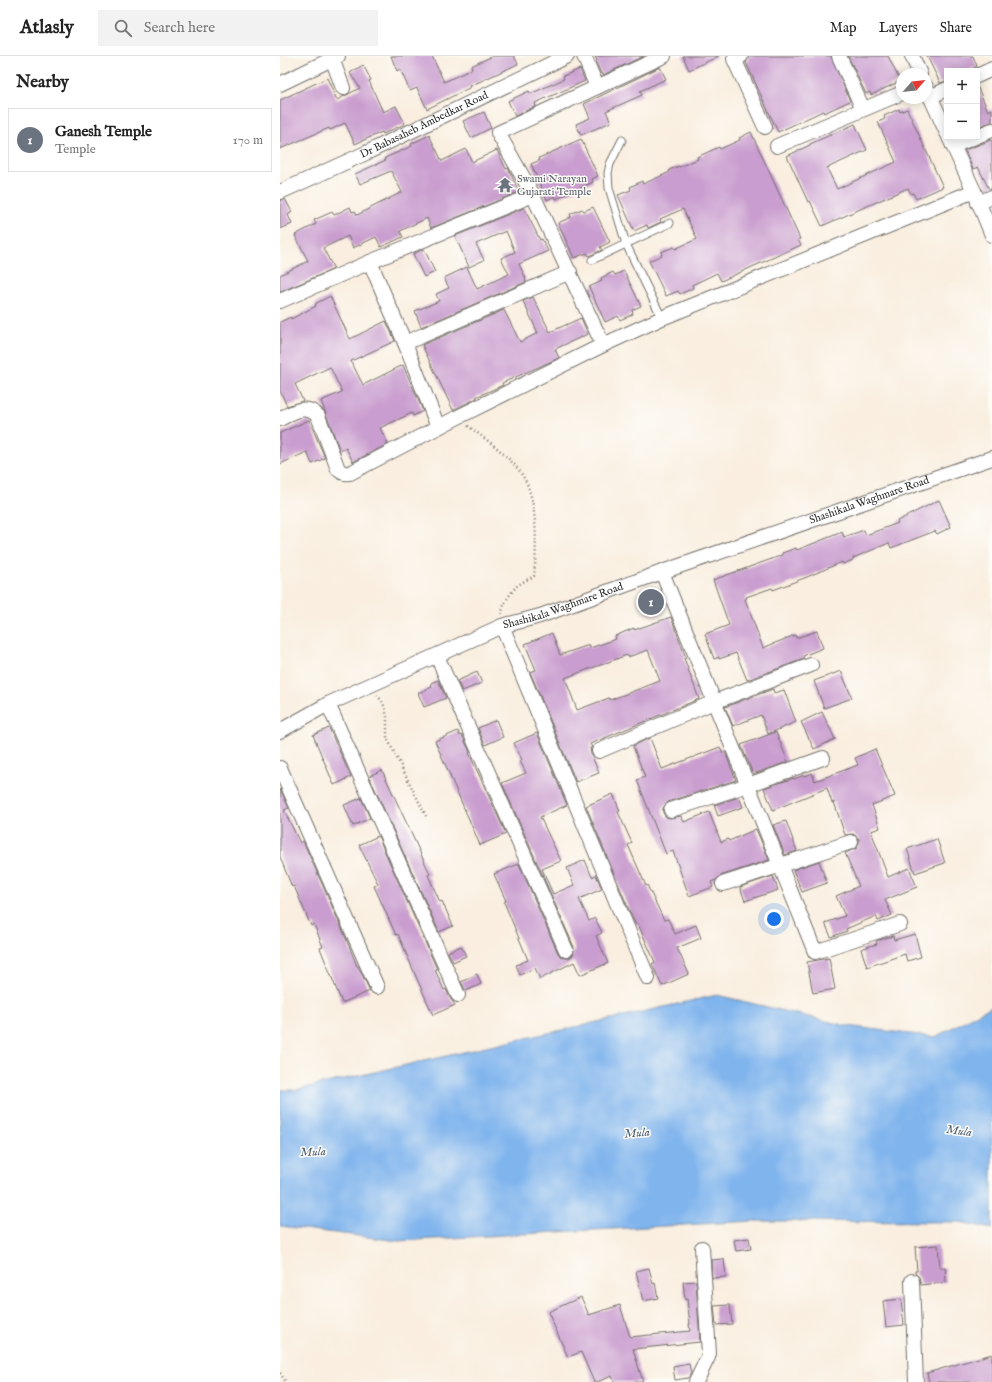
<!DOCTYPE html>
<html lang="en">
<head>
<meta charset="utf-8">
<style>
  body { margin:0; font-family:"IM FELL English",serif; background:#f2f2f2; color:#222 }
  .controls { position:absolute; right:12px; top:12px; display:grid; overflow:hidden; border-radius:0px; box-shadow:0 2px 10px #0003 }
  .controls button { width:36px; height:36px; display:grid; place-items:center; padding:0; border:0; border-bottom:1px solid #e0e0e0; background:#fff; color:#222; font:20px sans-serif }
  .compass { position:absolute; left:616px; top:12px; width:36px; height:36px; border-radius:50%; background:#fff; box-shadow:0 2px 10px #0003; rotate:62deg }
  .you { position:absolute; left:494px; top:863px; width:14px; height:14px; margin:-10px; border:3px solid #fff; border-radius:50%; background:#1a73e8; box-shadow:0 0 0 6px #1a73e833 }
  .badge { display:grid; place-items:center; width:26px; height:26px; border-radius:50%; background:#0f766e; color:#fff; font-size:13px; font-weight:700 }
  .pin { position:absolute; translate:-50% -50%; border:2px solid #fff; box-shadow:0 1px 4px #0006 }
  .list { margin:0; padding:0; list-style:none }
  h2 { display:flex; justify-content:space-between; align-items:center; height:52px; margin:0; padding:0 16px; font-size:17px }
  h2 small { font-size:13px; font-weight:400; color:#767676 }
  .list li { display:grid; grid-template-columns:26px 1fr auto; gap:12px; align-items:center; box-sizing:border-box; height:64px; margin:0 8px 8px; padding:0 8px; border:1px solid #e0e0e0; border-radius:0px }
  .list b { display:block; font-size:15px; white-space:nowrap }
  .list p { margin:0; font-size:13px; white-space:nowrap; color:#767676 }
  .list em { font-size:13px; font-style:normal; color:#767676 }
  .icon { flex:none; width:22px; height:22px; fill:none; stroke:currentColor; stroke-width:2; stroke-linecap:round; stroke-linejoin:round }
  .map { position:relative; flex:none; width:712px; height:1326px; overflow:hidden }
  header { display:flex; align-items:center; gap:24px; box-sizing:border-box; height:56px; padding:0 20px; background:#fff; border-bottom:1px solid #e0e0e0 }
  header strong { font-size:19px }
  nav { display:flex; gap:22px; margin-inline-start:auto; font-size:14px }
  .search { width:280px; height:36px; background:#f2f2f2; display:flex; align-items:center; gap:10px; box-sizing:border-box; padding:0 14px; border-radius:0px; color:#767676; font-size:15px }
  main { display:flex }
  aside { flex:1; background:#fff }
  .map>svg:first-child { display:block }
</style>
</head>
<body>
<header>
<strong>Atlasly</strong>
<div class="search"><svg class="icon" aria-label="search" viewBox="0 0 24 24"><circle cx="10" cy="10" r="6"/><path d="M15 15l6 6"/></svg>Search here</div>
<nav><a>Map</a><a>Layers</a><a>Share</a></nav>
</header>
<main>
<aside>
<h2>Nearby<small></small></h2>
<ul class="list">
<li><span class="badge" style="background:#6b7280">1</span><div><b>Ganesh Temple</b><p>Temple</p></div><em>170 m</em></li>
</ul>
</aside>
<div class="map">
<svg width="712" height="1326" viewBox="0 0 712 1326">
  <rect width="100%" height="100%" fill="#fdfcf7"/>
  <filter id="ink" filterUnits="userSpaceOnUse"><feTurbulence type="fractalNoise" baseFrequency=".025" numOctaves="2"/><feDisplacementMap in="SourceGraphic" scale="8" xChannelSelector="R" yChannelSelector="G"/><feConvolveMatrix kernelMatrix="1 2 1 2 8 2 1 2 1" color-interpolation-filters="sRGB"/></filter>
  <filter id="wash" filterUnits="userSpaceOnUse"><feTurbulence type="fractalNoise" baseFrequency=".012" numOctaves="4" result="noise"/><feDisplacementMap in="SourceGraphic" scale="16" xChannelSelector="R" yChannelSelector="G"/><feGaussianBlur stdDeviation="0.9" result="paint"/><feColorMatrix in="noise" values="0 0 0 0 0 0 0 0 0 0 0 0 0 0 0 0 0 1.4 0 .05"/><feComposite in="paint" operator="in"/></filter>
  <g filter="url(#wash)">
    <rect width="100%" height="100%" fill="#f9eedf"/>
    <!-- water -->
    <path fill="#7fb4ed" stroke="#55708c" d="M 437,939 L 567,970 L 655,981 L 712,950 L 712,1173 L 680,1166 L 474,1165 L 118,1185 L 0,1170 L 0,1034 L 15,1034 Z"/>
    <g id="blocks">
      <!-- building -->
      <path fill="#c99dcf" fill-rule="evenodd" d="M 111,0 L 152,0 L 164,26 L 192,13 L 191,10 L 213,0 L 234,0 L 238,8 L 190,30 L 191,31 L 147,53 L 137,32 L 130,35 L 120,13 L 117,15 Z
        M 315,0 L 364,0 L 323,19 L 322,17 L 321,18 L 316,6 L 317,5 Z
        M 403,0 L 439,0 L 409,14 Z
        M 469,0 L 551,0 L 570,45 L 544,57 L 543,55 L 498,76 L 466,7 Z
        M 568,0 L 608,0 L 620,25 L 591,39 L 590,36 L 586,38 Z
        M 647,0 L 693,0 L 697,10 L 688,15 L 667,15 L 667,25 L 660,27 Z
        M 83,9 L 91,24 L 89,25 L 103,56 L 116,50 L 125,68 L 103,78 L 102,76 L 75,88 L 65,67 L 50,74 L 49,72 L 0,93 L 0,44 L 47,22 L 57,44 L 80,32 L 70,17 Z
        M 380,11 L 386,23 L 360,35 L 362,39 L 326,55 L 331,66 L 301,79 L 296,68 L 310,62 L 304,48 Z
        M 300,13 L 305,25 L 255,47 L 256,50 L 235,60 L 228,45 L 249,35 L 250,38 L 284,23 L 283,20 Z
        M 697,30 L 708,55 L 712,53 L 712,66 L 697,71 Z
        M 619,53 L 620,56 L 627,53 L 663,131 L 636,143 L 633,137 L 631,138 L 628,132 L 542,170 L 530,145 L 528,146 L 507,100 L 530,89 L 530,88 L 575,68 L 587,94 L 547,112 L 557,133 L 616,106 L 598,66 L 605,63 L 604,60 Z
        M 204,56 L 211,72 L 191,82 L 183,65 Z
        M 471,76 L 520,183 L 518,184 L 521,189 L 441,225 L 437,217 L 412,229 L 413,232 L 400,238 L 398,235 L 386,240 L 369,205 L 382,199 L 381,196 L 394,191 L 395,193 L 417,183 L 403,153 L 380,163 L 381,166 L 368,172 L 367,169 L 354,175 L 338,139 L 351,134 L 350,131 L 362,125 L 363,128 L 390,116 L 389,114 L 399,110 L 399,111 L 418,103 L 417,101 L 439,91 L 440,93 L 460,84 L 459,82 Z
        M 149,79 L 162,105 L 186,93 L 192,106 L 217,94 L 226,113 L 228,112 L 239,136 L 151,172 L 147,162 L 120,175 L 123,181 L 101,191 L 96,181 L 73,192 L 68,180 L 43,192 L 54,213 L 0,236 L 0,219 L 28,205 L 15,179 L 36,168 L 34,164 L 52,156 L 54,159 L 70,151 L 72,156 L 75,155 L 77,159 L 122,136 L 111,115 L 80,128 L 75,118 L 106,104 L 105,102 L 132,90 L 131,88 Z
        M 301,83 L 318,120 L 312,123 L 313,126 L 276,143 L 275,140 L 267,144 L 251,108 L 260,104 L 259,102 Z
        M 711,84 L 712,86 L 712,133 L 709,133 L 698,111 L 693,113 L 685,94 Z
        M 5,143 L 12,156 L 8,159 L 12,168 L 0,173 L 0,144 Z
        M 313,151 L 330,186 L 320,191 L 322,194 L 309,200 L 307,197 L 294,202 L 278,167 L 291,161 L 290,158 L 302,153 L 304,155 Z
        M 244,152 L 260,184 L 262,183 L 268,195 L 239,208 L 246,223 L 245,224 L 246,226 L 141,271 L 135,255 L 159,245 L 156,238 L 169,232 L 164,222 L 187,211 L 197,233 L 229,218 L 221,202 L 235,196 L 226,175 L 196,188 L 204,204 L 189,211 L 175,180 Z
        M 144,193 L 155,216 L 144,221 L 133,198 Z
        M 344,215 L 361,250 L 352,254 L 353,258 L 340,264 L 338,260 L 325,266 L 309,231 L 322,225 L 321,222 L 333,216 L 335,219 Z
        M 50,240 L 70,283 L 106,265 L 115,285 L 71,305 L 83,329 L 123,309 L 143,355 L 133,360 L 132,357 L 100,372 L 108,388 L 73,406 L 66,392 L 60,395 L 41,345 L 62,336 L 50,311 L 15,328 L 23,345 L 7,350 L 0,335 L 0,266 L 11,261 L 11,263 L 36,250 L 35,248 Z
        M 253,241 L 270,276 L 301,262 L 308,278 L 275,293 L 279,302 L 222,327 L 223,329 L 196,341 L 197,342 L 173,354 L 142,289 L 224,254 L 240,286 L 258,277 L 243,245 Z
        M 29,364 L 45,402 L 32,408 L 27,396 L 0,408 L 0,377 Z
        M 659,444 L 671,471 L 657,478 L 655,475 L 611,492 L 609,487 L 573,502 L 573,504 L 563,508 L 562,506 L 527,521 L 493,534 L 492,532 L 466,541 L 467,542 L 465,543 L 483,592 L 515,579 L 516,582 L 537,575 L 543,592 L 523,600 L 524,603 L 467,624 L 456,597 L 439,603 L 439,601 L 434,603 L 425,578 L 449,569 L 433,524 L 503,499 L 502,497 L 516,492 L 517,494 L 562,476 L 564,481 L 584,474 L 586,479 L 618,467 L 617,465 Z
        M 391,561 L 406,602 L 404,602 L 419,643 L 310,688 L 312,691 L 310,692 L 311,698 L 319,717 L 296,726 L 250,616 L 256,614 L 245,588 L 272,577 L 280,599 L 309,589 L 310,592 L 336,583 L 335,580 L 354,572 L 354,574 ZM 368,594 L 380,625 L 330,644 L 329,642 L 297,654 L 285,622 L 347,599 L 348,601 Z
        M 561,615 L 572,642 L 544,652 L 534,625 Z
        M 197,616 L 202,627 L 182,635 L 177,625 Z
        M 158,624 L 166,642 L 144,651 L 138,637 L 152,631 L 151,627 Z
        M 493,633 L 494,637 L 504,634 L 516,666 L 488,678 L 481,659 L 453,670 L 445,651 Z
        M 542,656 L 555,683 L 534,693 L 521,666 Z
        M 216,664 L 223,681 L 205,689 L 198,672 Z
        M 49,672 L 71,721 L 54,729 L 33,679 Z
        M 178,675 L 180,680 L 182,679 L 190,696 L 189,697 L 226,778 L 200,789 L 155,685 Z
        M 496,676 L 508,706 L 473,718 L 461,689 Z
        M 257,677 L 287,749 L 260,761 L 281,805 L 262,813 L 273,838 L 294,829 L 287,812 L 305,804 L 312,821 L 316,819 L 322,833 L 299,843 L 309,865 L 315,862 L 322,877 L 316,880 L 328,907 L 300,919 L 294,906 L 260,923 L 255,912 L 240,919 L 236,909 L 248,904 L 224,846 L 226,845 L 214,818 L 239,808 L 278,897 L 281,901 L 285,902 L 289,902 L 293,899 L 294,895 L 294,891 L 222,727 L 246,717 L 240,705 L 242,704 L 234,687 Z
        M 370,682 L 382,713 L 440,691 L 443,697 L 445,696 L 456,724 L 388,746 L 383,752 L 383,757 L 386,761 L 390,762 L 401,760 L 404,766 L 429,756 L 441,786 L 448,783 L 449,785 L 476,773 L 489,804 L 440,820 L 436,824 L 431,826 L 433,831 L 409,840 L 393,795 L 386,798 L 357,724 L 365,721 L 353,690 Z
        M 595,693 L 615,740 L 592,749 L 600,772 L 591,775 L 608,821 L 629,812 L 637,831 L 605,844 L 612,859 L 598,865 L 596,860 L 566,873 L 567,875 L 551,881 L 545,867 L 565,860 L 556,840 L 579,830 L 565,797 L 577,792 L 579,787 L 579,783 L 573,778 L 565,779 L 554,746 L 552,747 L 547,732 L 493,754 L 484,732 L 514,722 L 514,723 L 524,719 L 525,720 L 532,717 L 535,725 L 578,709 L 575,702 Z
        M 102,714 L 150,818 L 148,819 L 160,846 L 162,845 L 173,870 L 159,876 L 89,720 Z
        M 0,733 L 9,752 L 4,754 L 20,787 L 23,785 L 63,875 L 77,910 L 78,910 L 90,935 L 62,947 L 40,892 L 43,891 L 34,868 L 31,870 L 14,830 L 12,831 L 0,801 Z
        M 333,738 L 340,755 L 338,756 L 352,787 L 348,789 L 366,830 L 367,829 L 384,864 L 388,863 L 395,878 L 416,869 L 421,882 L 397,892 L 409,918 L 382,930 L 372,908 L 375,906 L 358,868 L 356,869 L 352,861 L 306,750 Z
        M 459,741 L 463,751 L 438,760 L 434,749 Z
        M 81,742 L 90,762 L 73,770 L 64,749 Z
        M 506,765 L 517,795 L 505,799 L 493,769 Z
        M 98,780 L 157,913 L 155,914 L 164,934 L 166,933 L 170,942 L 175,949 L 153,959 L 134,916 L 118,878 L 116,879 L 94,830 L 98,828 L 79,789 Z
        M 657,783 L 665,807 L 635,817 L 627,793 Z
        M 539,805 L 547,827 L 522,836 L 513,814 Z
        M 493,820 L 498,834 L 465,845 L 460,831 Z
        M 635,878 L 641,901 L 627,905 L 625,898 L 587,911 L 581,893 L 597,888 L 596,885 L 613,880 L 614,884 Z
        M 181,890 L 186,900 L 173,906 L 168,896 Z
        M 549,902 L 555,933 L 533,937 L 527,906 Z
        M 197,918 L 201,928 L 186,935 L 181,926 Z
        M 469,1182 L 471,1193 L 456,1195 L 454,1184 Z
        M 658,1189 L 660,1212 L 665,1212 L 666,1226 L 641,1229 L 639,1221 L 635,1217 L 635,1215 L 637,1215 L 635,1191 Z
        M 444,1203 L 446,1221 L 432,1222 L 431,1204 Z
        M 369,1212 L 373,1228 L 375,1227 L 378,1242 L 363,1245 L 356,1215 Z
        M 416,1225 L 420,1286 L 353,1293 L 363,1326 L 334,1326 L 332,1320 L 317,1326 L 314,1326 L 301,1296 L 288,1301 L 268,1256 L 301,1241 L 309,1259 L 340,1249 L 350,1281 L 410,1275 L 409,1268 L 410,1268 L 407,1243 L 405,1244 L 403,1226 Z
        M 621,1243 L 624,1269 L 606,1271 L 603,1245 Z
        M 450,1249 L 452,1268 L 436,1269 L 434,1250 Z
        M 712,1298 L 712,1326 L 649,1326 L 647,1317 Z
        M 409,1308 L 411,1317 L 408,1322 L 395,1324 L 393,1311 Z"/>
    </g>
  </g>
  <g filter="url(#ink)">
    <use href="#blocks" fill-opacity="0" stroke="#736f6a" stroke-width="1"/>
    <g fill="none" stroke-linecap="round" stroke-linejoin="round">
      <!-- lane casing -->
      <g stroke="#736f6a" stroke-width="9">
        <path id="lane" d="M 342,84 L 330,108 L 328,117 L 329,132 L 346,188 L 382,262
          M 312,204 L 390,167"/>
      </g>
      <!-- street casing -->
      <g stroke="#736f6a" stroke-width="16">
        <g id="street">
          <path d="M 51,0 L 63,32"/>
          <path d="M 304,0 L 317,31"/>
          <path d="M 461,0 L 454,3 L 485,71"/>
          <path d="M 559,0 L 583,53"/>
          <path d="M 632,0 L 640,18"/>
          <path d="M 697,20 L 712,13"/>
          <path d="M 0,28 L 58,0"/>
          <path d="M 646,31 L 667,77"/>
          <path d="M 650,41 L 667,33"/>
          <path d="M 697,80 L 712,74"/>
          <path d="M 669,81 L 694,135 L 712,179"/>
          <path d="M 497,90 L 622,37"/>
          <path d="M 673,90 L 695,81"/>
          <path id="s1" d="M 0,136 L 86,97 L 287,0"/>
          <path d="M 698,147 L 712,141"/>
          <path d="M 90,206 L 125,287 L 158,371"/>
          <path d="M 0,245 L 90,206 L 253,139"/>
          <path d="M 125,287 L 290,216"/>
          <path d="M 323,289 L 253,139 L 218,77 L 384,0"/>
          <path d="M 0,363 C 13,356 26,347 38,360 L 58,413 C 62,417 65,418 70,417 L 176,362 L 323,289 L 382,262 L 694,135"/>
          <path d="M 382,516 L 535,896 L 620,868"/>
          <path d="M 222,570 L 368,922"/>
          <path d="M 157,600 L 286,894"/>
          <path d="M 48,648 L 178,939"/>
          <path id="s2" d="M 0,675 L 48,648 L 222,570 L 260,560 L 382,516 L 712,402"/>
          <path d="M 319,695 L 434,646 L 531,609"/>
          <path d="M 0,712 L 97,931"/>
          <path d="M 391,754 L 468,729 L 543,702"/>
          <path d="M 443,828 L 571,786"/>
          <path d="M 632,1225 L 636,1326"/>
          <path d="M 416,1326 L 428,1301 L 429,1297 L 422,1192"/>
        </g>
      </g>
      <!-- path -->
      <path stroke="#736f6a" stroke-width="2.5" stroke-dasharray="1 3" stroke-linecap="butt" d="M 188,370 C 207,384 230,400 243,420 C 258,445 257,492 254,520 C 249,523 242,526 237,530 C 231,536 222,549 222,558
        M 97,639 L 102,645 L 105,652 L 107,661 L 107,682 L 146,760
        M 0,1317 L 6,1326"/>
      <!-- lane -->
      <use href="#lane" stroke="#fff" stroke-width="7"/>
      <!-- street -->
      <use href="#street" stroke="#fff" stroke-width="14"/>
    </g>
  </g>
  <!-- icons -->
  <defs>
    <g id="temple-bare" transform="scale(1.2)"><path d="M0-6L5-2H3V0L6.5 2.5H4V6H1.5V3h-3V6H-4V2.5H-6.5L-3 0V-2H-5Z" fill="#6b7280" stroke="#fdfcf7" stroke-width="2.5" paint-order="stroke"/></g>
  </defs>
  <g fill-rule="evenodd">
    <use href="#temple-bare" x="225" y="129"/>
  </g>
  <g text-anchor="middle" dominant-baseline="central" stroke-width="3" stroke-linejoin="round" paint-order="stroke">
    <!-- street labels -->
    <g font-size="11" fill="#2b2b2b" stroke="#fdfcf7">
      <text stroke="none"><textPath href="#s1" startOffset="159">Dr Babasaheb Ambedkar Road</textPath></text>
      <text stroke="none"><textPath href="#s2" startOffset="634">Shashikala Waghmare Road</textPath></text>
      <text stroke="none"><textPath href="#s2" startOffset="310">Shashikala Waghmare Road</textPath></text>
    </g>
    <!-- worship labels -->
    <g font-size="11" fill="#5b616d" stroke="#fdfcf7" text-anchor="start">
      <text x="237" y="123">Swami Narayan<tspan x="237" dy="13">Gujarati Temple</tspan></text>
    </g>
    <!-- water labels -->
    <g font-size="12" font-style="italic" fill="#485b6f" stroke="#fdfcf7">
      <text transform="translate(679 1075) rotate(8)">Mula</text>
      <text transform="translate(357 1077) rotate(-4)">Mula</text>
      <text transform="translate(33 1096) rotate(-2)">Mula</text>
    </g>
  </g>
</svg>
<div class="controls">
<button>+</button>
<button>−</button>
</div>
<svg class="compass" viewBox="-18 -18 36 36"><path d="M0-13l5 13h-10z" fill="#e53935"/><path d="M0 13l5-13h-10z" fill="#767676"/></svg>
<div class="you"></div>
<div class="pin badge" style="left:371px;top:546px;background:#6b7280">1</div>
</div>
</main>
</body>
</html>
